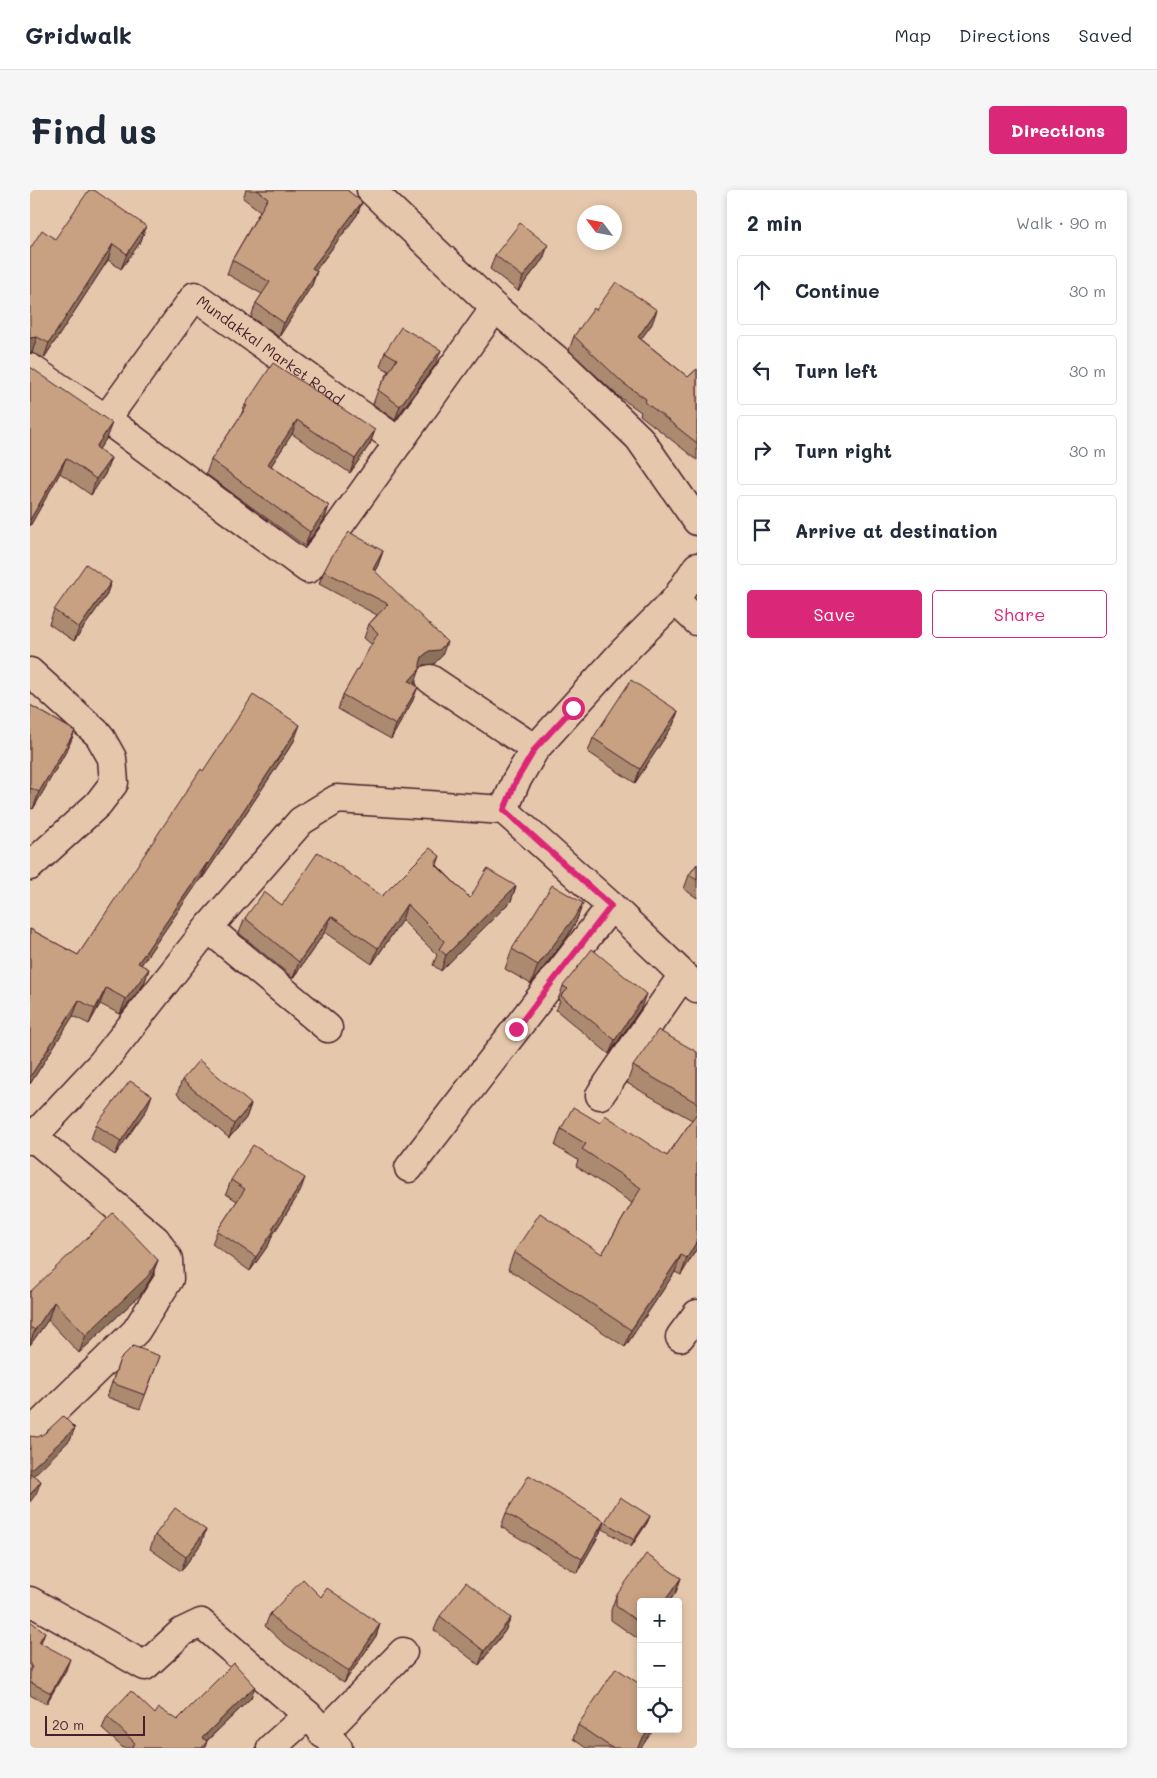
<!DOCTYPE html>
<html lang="en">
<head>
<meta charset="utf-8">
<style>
  body { margin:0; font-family:Mali,sans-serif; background:#f6f6f7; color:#1f2937 }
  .controls { position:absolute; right:15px; bottom:15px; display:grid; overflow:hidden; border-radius:5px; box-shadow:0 2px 8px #0003 }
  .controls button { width:45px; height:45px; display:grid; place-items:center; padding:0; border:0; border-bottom:1px solid #e0e1e3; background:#fff; color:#1f2937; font:25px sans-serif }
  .compass { position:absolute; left:547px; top:15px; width:45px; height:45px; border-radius:50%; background:#fff; box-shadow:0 2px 8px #0003; rotate:302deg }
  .scale { position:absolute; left:15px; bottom:12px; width:100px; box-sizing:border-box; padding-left:5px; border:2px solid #4a1f2b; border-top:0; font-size:14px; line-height:18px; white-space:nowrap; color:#4a1f2b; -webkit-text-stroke:4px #e5c8ac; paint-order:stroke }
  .stop { position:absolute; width:15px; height:15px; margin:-11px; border:4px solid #db2777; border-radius:50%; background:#fff }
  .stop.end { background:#db2777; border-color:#fff; box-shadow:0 1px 5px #0008 }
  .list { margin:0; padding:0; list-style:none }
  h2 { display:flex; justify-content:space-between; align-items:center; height:65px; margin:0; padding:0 20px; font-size:21px }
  h2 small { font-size:16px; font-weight:400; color:#747a83 }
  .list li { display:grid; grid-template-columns:32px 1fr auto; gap:15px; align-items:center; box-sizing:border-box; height:70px; margin:0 10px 10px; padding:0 10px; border:1px solid #e0e1e3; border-radius:5px }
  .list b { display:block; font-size:19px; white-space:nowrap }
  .list em { font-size:16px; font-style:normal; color:#747a83 }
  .actions { display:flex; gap:10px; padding:15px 20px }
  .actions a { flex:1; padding:11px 0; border:1px solid #db2777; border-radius:5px; text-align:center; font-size:18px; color:#db2777 }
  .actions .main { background:#db2777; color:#fff }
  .icon { flex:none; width:28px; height:28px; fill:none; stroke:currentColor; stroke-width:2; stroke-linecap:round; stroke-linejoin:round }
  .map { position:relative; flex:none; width:667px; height:1558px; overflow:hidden; border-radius:5px }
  header { display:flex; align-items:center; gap:30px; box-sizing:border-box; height:70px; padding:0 25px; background:#fff; border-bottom:1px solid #e0e1e3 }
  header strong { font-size:24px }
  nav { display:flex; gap:28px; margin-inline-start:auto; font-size:18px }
  .intro { display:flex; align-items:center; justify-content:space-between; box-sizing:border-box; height:120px; padding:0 30px }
  h1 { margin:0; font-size:35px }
  .button { padding:12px 22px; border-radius:5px; background:#db2777; color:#fff; font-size:18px; font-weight:700 }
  main { display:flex; gap:30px; padding:0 30px }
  aside { flex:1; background:#fff; border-radius:5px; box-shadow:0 2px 8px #0003 }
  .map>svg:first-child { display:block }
</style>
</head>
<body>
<header>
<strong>Gridwalk</strong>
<nav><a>Map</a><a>Directions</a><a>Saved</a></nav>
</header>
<div class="intro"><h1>Find us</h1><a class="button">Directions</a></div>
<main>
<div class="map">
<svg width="667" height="1558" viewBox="0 0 667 1558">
  <rect width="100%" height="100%" fill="#e5c8ac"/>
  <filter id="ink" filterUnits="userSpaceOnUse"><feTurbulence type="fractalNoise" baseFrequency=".02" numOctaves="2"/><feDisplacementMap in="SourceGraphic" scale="10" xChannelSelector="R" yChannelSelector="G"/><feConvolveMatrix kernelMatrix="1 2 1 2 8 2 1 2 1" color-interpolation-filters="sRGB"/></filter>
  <g filter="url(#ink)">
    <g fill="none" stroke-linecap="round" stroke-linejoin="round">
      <!-- minor casing -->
      <g stroke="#4a1f2b" stroke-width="31">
        <g id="minor">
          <path d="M 341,0 L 465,118 L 533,175 L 609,248 L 667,331"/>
          <path id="s1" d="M 0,178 L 76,229 L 165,106 L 369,252"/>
          <path d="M 76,229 L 278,379 L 465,118"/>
          <path d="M 645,410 L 667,431"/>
          <path d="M 0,482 L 69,545 L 82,568 L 84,593 L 68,614 L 0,676"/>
          <path d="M 400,489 L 505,559"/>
          <path d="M 474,620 L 486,591 L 505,559 L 593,462 L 645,410 L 667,377"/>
          <path d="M 178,738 L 298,838"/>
          <path d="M 570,905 L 653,785"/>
          <path d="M 0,950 L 72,873 L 178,738 L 271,631 L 307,609 L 474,620 L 581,716 L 667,798"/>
          <path d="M 379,978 L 581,716"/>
          <path d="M 650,1147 L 667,1124"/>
          <path d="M 0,1244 L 106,1141 L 139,1089 L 138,1069 L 126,1050 L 3,947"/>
          <path d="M 0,1411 L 115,1476 L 152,1442 L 171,1433 L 278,1525 L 308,1558"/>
          <path d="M 293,1544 L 373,1462"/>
          <path d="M 241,1558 L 278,1525"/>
        </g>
      </g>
      <!-- minor -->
      <use href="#minor" stroke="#e5c8ac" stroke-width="28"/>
    </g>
    <!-- wall -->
    <path fill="#ab8a6f" stroke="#4a1f2b" d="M 216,0 L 317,0 L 332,12 L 327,25 L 286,80 L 287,81 L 282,95 L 249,147 L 221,127 L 226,113 L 232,104 L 197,84 L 202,70 L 230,21 L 213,8 Z
      M 116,36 L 111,51 L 91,79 L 78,70 L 14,168 L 2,163 L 25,49 Z
      M 518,55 L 513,69 L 488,101 L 460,79 L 465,65 Z
      M 566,120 L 622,134 L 611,149 L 658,187 L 667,179 L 667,270 L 610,225 L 611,222 L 588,206 L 539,160 L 544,146 Z
      M 355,162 L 406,174 L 365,230 L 343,214 L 348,200 L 359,181 L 350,176 Z
      M 0,177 L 76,249 L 69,259 L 81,268 L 75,284 L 61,305 L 30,283 L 0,336 Z
      M 215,215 L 345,240 L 340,254 L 320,283 L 262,244 L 241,276 L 299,316 L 294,330 L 275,356 L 176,284 L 181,270 L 211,225 Z
      M 353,361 L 348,375 L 345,381 L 412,466 L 404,474 L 394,475 L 390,478 L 385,493 L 384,495 L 383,510 L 361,549 L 308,519 L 313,505 L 342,455 L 334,448 L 339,434 L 347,425 L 289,394 L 294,381 Z
      M 81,392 L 76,406 L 44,451 L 19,434 L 24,420 Z
      M 0,515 L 45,541 L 38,558 L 3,619 L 0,618 Z
      M 648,521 L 643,535 L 605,593 L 558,562 L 563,548 Z
      M 264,551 L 172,689 L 171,688 L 111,775 L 119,779 L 114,794 L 90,824 L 70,814 L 59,834 L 43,826 L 0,894 L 0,739 L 48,765 L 173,581 Z
      M 410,666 L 407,675 L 440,708 L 486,696 L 481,711 L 411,781 L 403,775 L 407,765 L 372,730 L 342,774 L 295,742 L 263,788 L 209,743 L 215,728 L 252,715 L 352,706 Z
      M 667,674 L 667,708 L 654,699 L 659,685 Z
      M 553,713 L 546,732 L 537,747 L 501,794 L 475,779 L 482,759 Z
      M 533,796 L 611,818 L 579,864 L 526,820 L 530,811 L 528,810 Z
      M 667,862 L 667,1058 L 651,1085 L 645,1082 L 595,1157 L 478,1079 L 484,1062 L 572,1064 L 602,1013 L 546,976 L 548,970 L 525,956 L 531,939 L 570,933 L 637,966 L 662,930 L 597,893 L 603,876 Z
      M 152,890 L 221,914 L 216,928 L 199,948 L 147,904 Z
      M 117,919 L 85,965 L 61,949 L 66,935 Z
      M 201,990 L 270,1002 L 242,1046 L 239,1054 L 220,1081 L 182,1054 L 187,1041 L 207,1011 L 196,1004 Z
      M 128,1070 L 121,1088 L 111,1104 L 49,1163 L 18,1130 L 0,1155 L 0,1102 Z
      M 130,1166 L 110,1219 L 77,1207 L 90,1169 Z
      M 476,1323 L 574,1331 L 569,1345 L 547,1383 L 471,1337 Z
      M 620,1326 L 617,1333 L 601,1357 L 573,1339 L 575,1332 Z
      M 176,1340 L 171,1354 L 151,1381 L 120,1359 L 125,1345 Z
      M 651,1388 L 646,1402 L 639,1412 L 611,1412 L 611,1451 L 581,1430 L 581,1420 L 586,1406 Z
      M 240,1424 L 350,1434 L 346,1446 L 314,1493 L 252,1452 L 235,1436 Z
      M 410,1426 L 481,1428 L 475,1441 L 449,1475 L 404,1440 Z
      M 0,1431 L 11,1453 L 36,1480 L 16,1514 L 0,1505 Z
      M 221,1508 L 177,1551 L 175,1558 L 93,1558 L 72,1539 L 77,1526 L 125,1524 L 147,1530 Z
      M 548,1535 L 611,1558 L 556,1558 L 543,1549 Z"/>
    <!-- shaded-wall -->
    <path fill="#8b715a" stroke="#4a1f2b" d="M 332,12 L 327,25 L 277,92 L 282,78 Z
      M 116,36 L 111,51 L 91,79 L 97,64 Z
      M 83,54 L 78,70 L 14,168 L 19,153 Z
      M 518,55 L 513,69 L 488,101 L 493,87 Z
      M 287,81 L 282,95 L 249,147 L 254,133 Z
      M 627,120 L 622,134 L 603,160 L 608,147 Z
      M 7,147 L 2,163 L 0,163 L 0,148 Z
      M 411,160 L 406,174 L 365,230 L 370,216 Z
      M 267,230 L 262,244 L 233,288 L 238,274 Z
      M 82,233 L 76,249 L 60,273 L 66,257 Z
      M 345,240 L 340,254 L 320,283 L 325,269 Z
      M 36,268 L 30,283 L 0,336 L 0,330 Z
      M 81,268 L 75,284 L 61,305 L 66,289 Z
      M 299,316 L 294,330 L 275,356 L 280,342 Z
      M 353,361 L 348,375 L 338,393 L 343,379 Z
      M 81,392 L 76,406 L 44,451 L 49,438 Z
      M 417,452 L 412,466 L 404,474 L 394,475 L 387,481 L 392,467 L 399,461 Z
      M 390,479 L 385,493 L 374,505 L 379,491 Z
      M 388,497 L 383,510 L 361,549 L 366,535 Z
      M 648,521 L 643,535 L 605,593 L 610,579 Z
      M 270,535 L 264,551 L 172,689 L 178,674 Z
      M 45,541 L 38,558 L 3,619 L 9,602 Z
      M 177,673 L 171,688 L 102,788 L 108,773 Z
      M 486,696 L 481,711 L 411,781 L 416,765 Z
      M 553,713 L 546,732 L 537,747 L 501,794 L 508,775 Z
      M 377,714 L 372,730 L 342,774 L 348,758 Z
      M 301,726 L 295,742 L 263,788 L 269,772 Z
      M 119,779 L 114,794 L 90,824 L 96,809 Z
      M 76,798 L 70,814 L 59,834 L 65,819 Z
      M 616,804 L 611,818 L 579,864 L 585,850 Z
      M 49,810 L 43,826 L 0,894 L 0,887 Z
      M 122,905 L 117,919 L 85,965 L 91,951 Z
      M 221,914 L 216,928 L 199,948 L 204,934 Z
      M 275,988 L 270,1002 L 242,1046 L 239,1054 L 220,1081 L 226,1067 L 242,1039 Z
      M 667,1051 L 667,1058 L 651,1085 L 657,1068 Z
      M 651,1065 L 645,1082 L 595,1157 L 601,1140 Z
      M 128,1070 L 121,1088 L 111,1104 L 49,1163 L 56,1145 Z
      M 24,1112 L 18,1130 L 0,1155 L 0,1153 L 5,1140 Z
      M 45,1238 L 40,1250 L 0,1289 L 0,1280 Z
      M 11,1291 L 6,1304 L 0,1312 L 0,1305 Z
      M 620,1326 L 617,1333 L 601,1357 L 604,1350 Z
      M 574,1331 L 569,1345 L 547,1383 L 552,1369 Z
      M 176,1340 L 171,1354 L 151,1381 L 156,1367 Z
      M 651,1388 L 646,1402 L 639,1412 L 634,1412 Z
      M 481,1428 L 475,1441 L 449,1475 L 454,1461 Z
      M 350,1434 L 346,1446 L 314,1493 L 319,1481 Z
      M 15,1442 L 11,1453 L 5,1463 L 9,1452 Z
      M 40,1469 L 36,1480 L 16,1514 L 21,1503 Z
      M 225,1496 L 221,1508 L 169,1558 L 172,1548 Z
      M 619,1539 L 624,1539 L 611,1558 L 607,1558 Z"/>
    <!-- building -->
    <path fill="#c7a181" stroke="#4a1f2b" d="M 59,0 L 64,0 L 116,36 L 97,64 L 83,54 L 19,153 L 7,147 L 0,148 L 0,59 L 12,40 L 25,49 Z
      M 227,0 L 317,0 L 332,12 L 282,78 L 287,81 L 254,133 L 226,113 L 240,92 L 202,70 L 238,8 Z
      M 490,33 L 518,55 L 493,87 L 465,65 Z
      M 586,92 L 627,120 L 608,147 L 658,187 L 667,179 L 667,253 L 615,212 L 616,209 L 593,193 L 544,146 L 564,118 L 566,120 Z
      M 371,137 L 411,160 L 370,216 L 348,200 L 367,169 L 355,162 Z
      M 243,173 L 345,240 L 325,269 L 267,230 L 238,274 L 299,316 L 280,342 L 181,270 L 217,216 L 215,215 Z
      M 0,177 L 82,233 L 66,257 L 81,268 L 66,289 L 36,268 L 0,330 Z
      M 319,342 L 353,361 L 343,379 L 417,452 L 409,460 L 399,461 L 392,467 L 390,474 L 390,479 L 379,491 L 388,497 L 366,535 L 313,505 L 348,443 L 339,434 L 358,414 L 294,381 L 302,366 Z
      M 56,374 L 81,392 L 49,438 L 24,420 Z
      M 601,490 L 648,521 L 610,579 L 563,548 Z
      M 223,505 L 270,535 L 178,674 L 177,673 L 108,773 L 119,779 L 96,809 L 76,798 L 65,819 L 49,810 L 0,887 L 0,739 L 48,765 L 171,579 L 173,581 Z
      M 0,515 L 45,541 L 9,602 L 1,598 L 0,600 Z
      M 400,658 L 410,666 L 405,674 L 440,708 L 457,679 L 486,696 L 416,765 L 409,759 L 414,751 L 377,714 L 348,758 L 301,726 L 269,772 L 215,728 L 234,702 L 252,715 L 288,662 L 352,706 Z
      M 667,674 L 667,690 L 659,685 Z
      M 522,695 L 553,713 L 544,728 L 508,775 L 482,759 Z
      M 562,759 L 616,804 L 585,850 L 531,806 L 538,799 L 533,796 Z
      M 628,840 L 667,862 L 667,913 L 603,876 Z
      M 169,870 L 221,914 L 204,934 L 152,890 Z
      M 100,891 L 122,905 L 91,951 L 66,935 Z
      M 543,917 L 570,933 L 575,925 L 637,966 L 667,923 L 667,1051 L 657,1068 L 651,1065 L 601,1140 L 484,1062 L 510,1023 L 572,1064 L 611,998 L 552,959 L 556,954 L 531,939 Z
      M 223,955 L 275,988 L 242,1039 L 244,1040 L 226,1067 L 187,1041 L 215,999 L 201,990 Z
      M 83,1023 L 128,1070 L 118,1086 L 56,1145 L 24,1112 L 5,1140 L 0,1137 L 0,1102 Z
      M 103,1156 L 130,1166 L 115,1205 L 82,1193 L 90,1169 Z
      M 33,1226 L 45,1238 L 0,1280 L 0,1246 L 8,1247 L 15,1243 Z
      M 0,1283 L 11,1291 L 0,1305 Z
      M 499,1285 L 574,1331 L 552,1369 L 476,1323 Z
      M 590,1307 L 620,1326 L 604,1350 L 575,1332 Z
      M 145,1318 L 176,1340 L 156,1367 L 125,1345 Z
      M 616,1364 L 651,1388 L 634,1412 L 611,1412 L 611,1434 L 586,1416 L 586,1406 Z
      M 273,1389 L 291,1407 L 297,1398 L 350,1434 L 319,1481 L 256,1439 L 240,1424 Z
      M 436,1392 L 481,1428 L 454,1461 L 410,1426 Z
      M 0,1431 L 15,1442 L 9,1452 L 40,1469 L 21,1503 L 0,1492 L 0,1480 L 2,1477 L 0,1475 Z
      M 204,1473 L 225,1496 L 172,1548 L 177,1551 L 172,1558 L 101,1558 L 105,1553 L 77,1526 L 101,1501 L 125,1524 L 129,1518 L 147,1530 Z
      M 586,1478 L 611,1495 L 611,1539 L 619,1539 L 607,1558 L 582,1558 L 548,1535 Z"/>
  </g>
  <g fill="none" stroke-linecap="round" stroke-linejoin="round" filter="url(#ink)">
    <!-- route -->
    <path stroke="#db2777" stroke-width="6" d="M 486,839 L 581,716 L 474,620 L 486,591 L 505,559 L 543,518"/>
  </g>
  <g text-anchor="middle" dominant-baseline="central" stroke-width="5" stroke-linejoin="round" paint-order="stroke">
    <!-- street labels -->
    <g font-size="15" fill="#4a1f2b" stroke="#e5c8ac">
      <text stroke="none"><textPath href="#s1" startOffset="336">Mundakkal Market Road</textPath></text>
    </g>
  </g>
</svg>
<div class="controls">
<button>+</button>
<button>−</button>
<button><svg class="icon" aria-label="locate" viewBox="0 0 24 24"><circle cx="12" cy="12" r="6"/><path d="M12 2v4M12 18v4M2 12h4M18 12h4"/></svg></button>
</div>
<svg class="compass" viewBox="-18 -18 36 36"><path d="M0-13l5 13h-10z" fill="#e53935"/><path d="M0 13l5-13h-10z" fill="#747a83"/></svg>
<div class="scale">20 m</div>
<div class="stop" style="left:543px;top:518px"></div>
<div class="stop end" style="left:486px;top:839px"></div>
</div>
<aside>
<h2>2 min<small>Walk · 90 m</small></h2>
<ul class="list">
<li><svg class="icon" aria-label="ahead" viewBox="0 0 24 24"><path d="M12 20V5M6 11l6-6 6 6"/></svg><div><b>Continue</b></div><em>30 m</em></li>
<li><svg class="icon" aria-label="left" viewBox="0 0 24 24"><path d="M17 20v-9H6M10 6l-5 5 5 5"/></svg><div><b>Turn left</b></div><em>30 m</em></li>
<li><svg class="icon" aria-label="right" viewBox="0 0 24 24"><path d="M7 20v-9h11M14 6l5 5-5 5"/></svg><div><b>Turn right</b></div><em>30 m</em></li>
<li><svg class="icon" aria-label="arrive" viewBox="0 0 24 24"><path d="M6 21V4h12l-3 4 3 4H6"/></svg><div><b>Arrive at destination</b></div></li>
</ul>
<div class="actions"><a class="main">Save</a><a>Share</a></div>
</aside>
</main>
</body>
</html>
